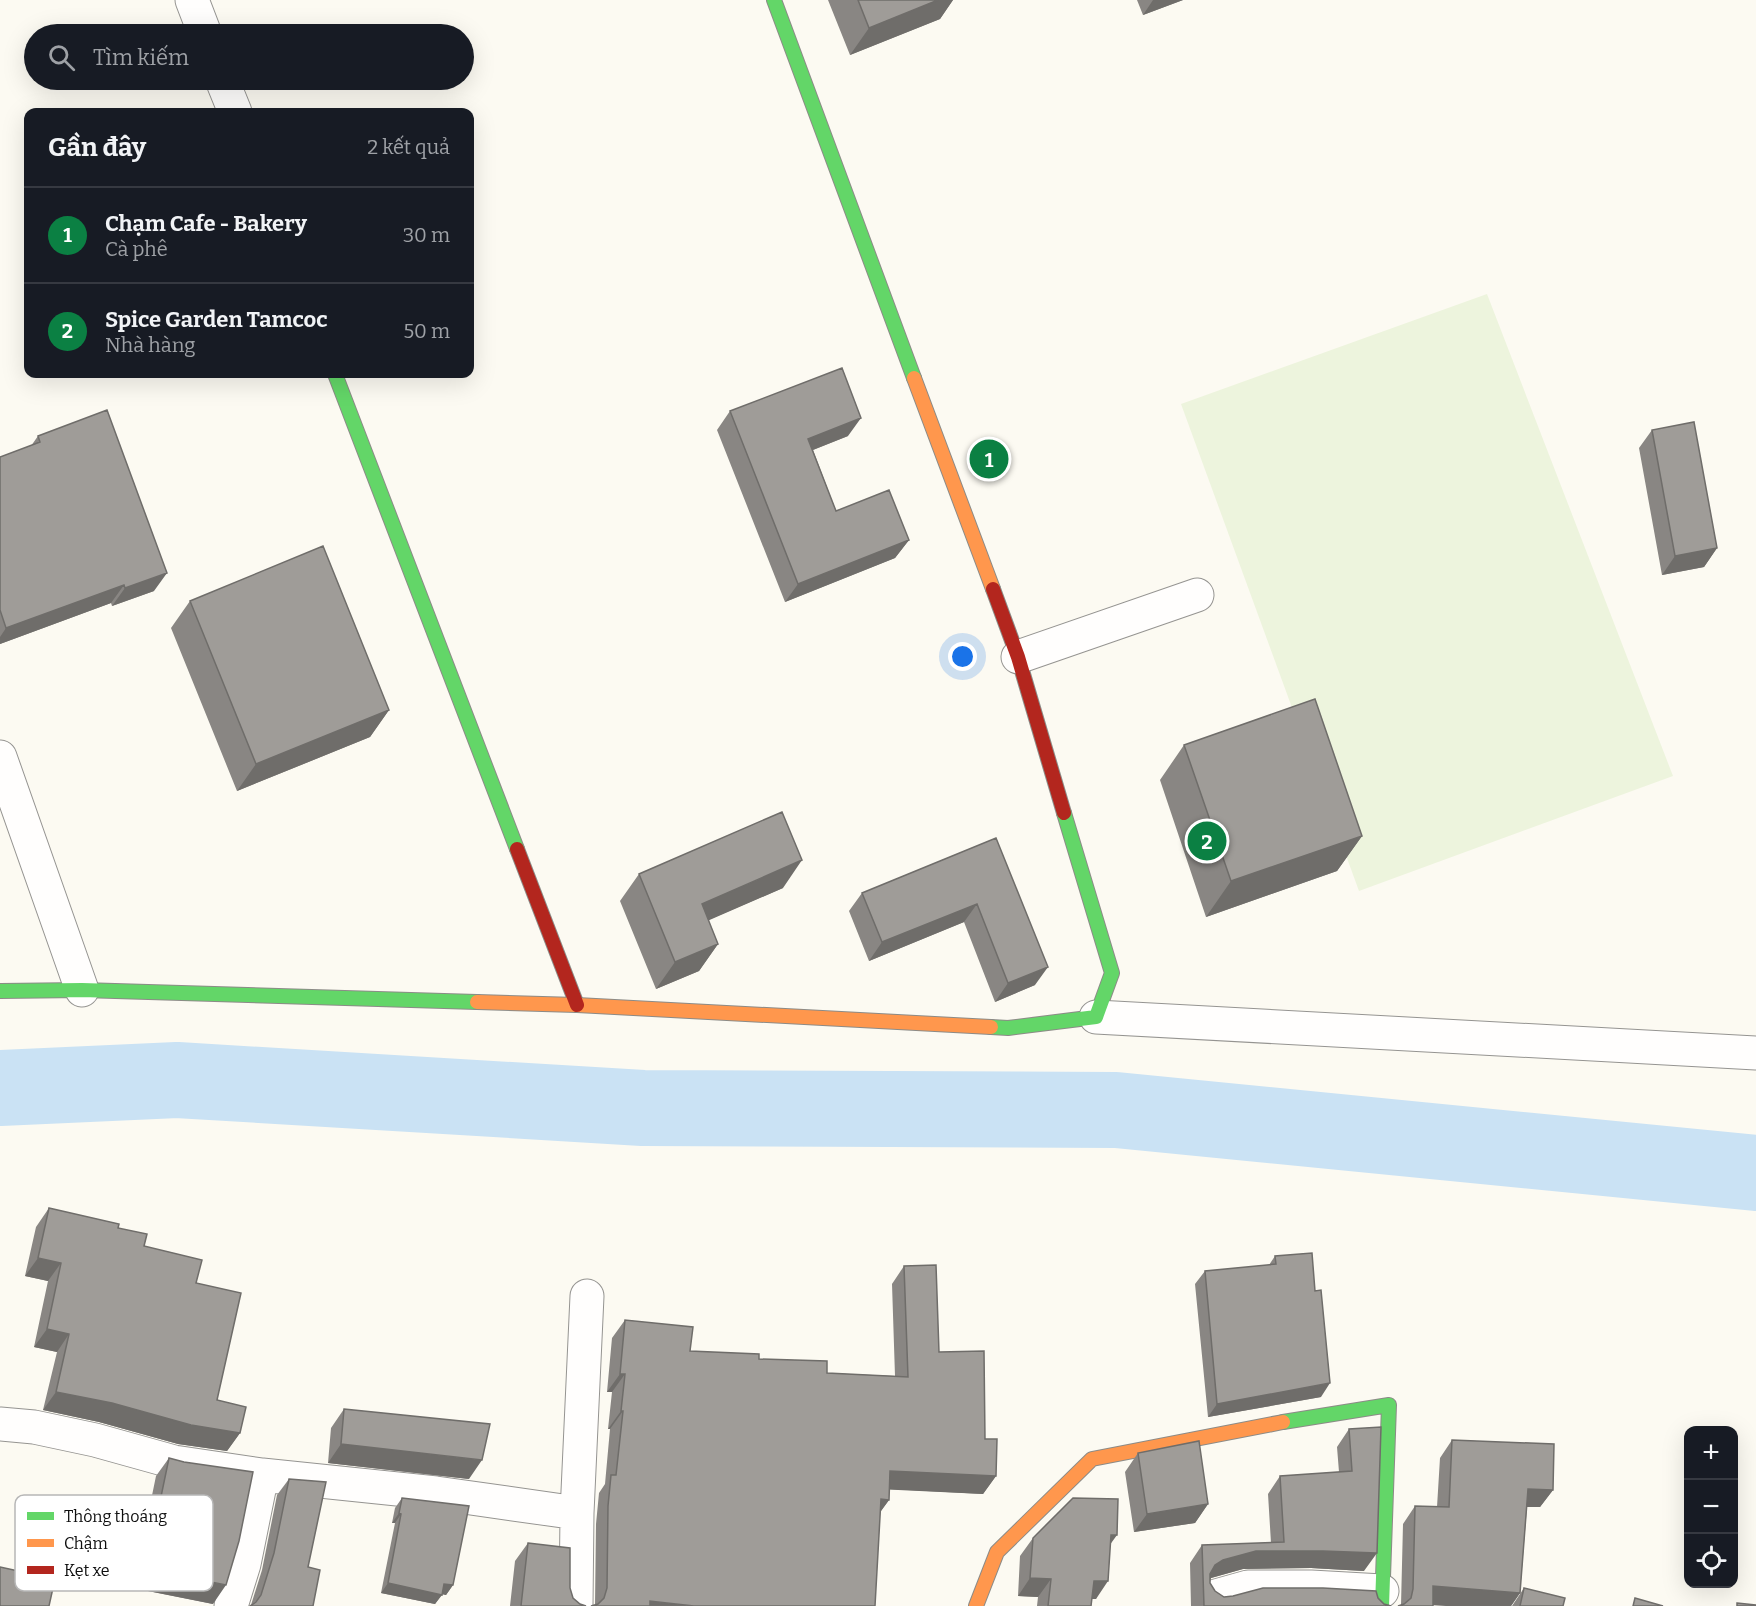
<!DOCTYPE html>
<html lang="vi">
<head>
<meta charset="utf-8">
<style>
  body { margin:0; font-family:Bitter,serif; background:#242831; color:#f1f3f6 }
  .controls { position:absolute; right:18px; bottom:18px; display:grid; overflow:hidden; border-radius:12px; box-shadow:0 6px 24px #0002 }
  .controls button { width:54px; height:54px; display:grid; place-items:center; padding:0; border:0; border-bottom:2px solid #363941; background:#171b24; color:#f1f3f6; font:30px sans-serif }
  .you { position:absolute; left:963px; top:657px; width:21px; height:21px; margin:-15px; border:4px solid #fff; border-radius:50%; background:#1a73e8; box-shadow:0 0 0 9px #1a73e833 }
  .badge { display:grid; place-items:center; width:39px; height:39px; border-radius:50%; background:#0b8043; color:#fff; font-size:20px; font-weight:700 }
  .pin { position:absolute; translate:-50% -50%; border:3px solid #fff; box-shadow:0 2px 6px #0006 }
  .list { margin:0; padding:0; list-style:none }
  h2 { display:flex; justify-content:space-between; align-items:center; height:78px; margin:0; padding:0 24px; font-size:26px }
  h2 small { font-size:20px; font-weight:400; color:#9ea1a6 }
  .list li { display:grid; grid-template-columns:39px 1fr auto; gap:18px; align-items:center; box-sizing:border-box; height:96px; padding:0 24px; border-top:2px solid #363941 }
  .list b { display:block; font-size:22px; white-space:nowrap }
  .list p { margin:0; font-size:20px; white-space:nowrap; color:#9ea1a6 }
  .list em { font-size:20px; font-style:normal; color:#9ea1a6 }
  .icon { flex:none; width:33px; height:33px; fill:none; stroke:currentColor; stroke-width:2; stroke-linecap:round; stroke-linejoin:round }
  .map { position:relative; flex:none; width:1756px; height:1606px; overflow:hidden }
  .search { position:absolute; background:#171b24; box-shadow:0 6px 24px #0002; left:24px; top:24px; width:450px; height:66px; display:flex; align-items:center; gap:15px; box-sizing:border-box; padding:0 21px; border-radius:33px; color:#9ea1a6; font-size:22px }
  .panel { position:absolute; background:#171b24; box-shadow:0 6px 24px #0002; left:24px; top:108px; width:450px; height:270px; border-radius:12px }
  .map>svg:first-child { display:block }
</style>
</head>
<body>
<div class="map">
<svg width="1756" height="1606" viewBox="0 0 1756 1606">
  <rect width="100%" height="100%" fill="#fcfaf2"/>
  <!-- pitch -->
  <path fill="#edf4dd" d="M 1487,294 L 1673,776 L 1359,891 L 1181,404 Z"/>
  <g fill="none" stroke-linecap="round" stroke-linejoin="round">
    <!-- river -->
    <path stroke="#cae2f4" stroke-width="76" d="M 0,1088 L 177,1080 L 643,1108 L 1116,1110 L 1756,1173"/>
    <!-- street casing -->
    <g stroke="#959491" stroke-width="35">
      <path id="street" d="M 192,0 L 205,34
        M 222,80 L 235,112
        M 1018,657 L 1197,595
        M 0,757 L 82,990
        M 1096,1017 L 1756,1053
        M 0,1424 L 34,1427 L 95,1440 L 174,1462 L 262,1475 L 436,1493 L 577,1513
        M 1216,1596 L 1248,1587 L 1311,1587 L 1382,1591
        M 231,1606 L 244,1564 L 262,1475
        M 576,1606 L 577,1513 L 587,1296"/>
    </g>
    <!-- fast casing -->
    <g stroke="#8c8b87" stroke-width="16">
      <path id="fast" d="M 774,0 L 914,378
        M 335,374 L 517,849
        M 0,991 L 82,990 L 477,1002
        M 991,1027 L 1008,1028 L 1096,1017 L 1112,973 L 1064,813
        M 1283,1422 L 1389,1405 L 1382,1606"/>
    </g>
    <!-- slow casing -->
    <g stroke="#8c8b87" stroke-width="16">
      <path id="slow" d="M 914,378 L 993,589
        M 477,1002 L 577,1005 L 991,1027
        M 976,1606 L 997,1552 L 1092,1459 L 1283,1422"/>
    </g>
    <!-- jam casing -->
    <g stroke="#8c8b87" stroke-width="16">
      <path id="jam" d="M 993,589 L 1018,657 L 1064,813
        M 517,849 L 577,1005"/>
    </g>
    <!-- street -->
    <use href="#street" stroke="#fffefd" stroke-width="33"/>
    <!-- fast -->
    <use href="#fast" stroke="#63d668" stroke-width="14"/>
    <!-- slow -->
    <use href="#slow" stroke="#ff974d" stroke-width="14"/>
    <!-- jam -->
    <use href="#jam" stroke="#b3261e" stroke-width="14"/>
  </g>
  <!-- wall -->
  <path fill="#898683" d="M 828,0 L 953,0 L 940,19 L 850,55 Z
    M 1137,0 L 1183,0 L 1143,15 Z
    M 730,411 L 848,436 L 813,450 L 836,511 L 909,540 L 895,558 L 785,602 L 717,430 Z
    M 1652,430 L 1717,548 L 1704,567 L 1662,575 L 1639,448 Z
    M 38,436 L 154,591 L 112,606 L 111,603 L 0,644 L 0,457 L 31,446 Z
    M 190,601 L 389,710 L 370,737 L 237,791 L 171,628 Z
    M 1184,745 L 1362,836 L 1337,871 L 1206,917 L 1160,780 Z
    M 996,838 L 1035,985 L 995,1002 L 964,922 L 869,961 L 849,911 L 862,893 Z
    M 639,874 L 783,888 L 708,920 L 718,944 L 699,971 L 656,989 L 620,901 Z
    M 49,1208 L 118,1228 L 196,1283 L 217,1400 L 240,1433 L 227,1451 L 178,1444 L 99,1422 L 43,1410 L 57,1352 L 34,1347 L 48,1281 L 25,1276 L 36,1227 Z
    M 1275,1256 L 1315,1291 L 1321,1397 L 1208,1417 L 1195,1284 L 1205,1271 L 1269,1265 Z
    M 904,1266 L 939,1352 L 985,1439 L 996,1476 L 983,1494 L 889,1489 L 889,1500 L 880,1512 L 595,1605 L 596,1524 L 599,1493 L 605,1484 L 610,1429 L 608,1429 L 612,1392 L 607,1392 L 612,1338 L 625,1320 L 690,1351 L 759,1359 L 827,1373 L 895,1376 L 892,1284 Z
    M 344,1409 L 469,1479 L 328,1463 L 331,1428 Z
    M 1349,1429 L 1364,1571 L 1311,1568 L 1243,1569 L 1211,1578 L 1210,1583 L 1215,1591 L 1224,1597 L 1378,1598 L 1384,1604 L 1391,1606 L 1191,1606 L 1190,1563 L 1202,1545 L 1271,1543 L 1268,1494 L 1280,1476 L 1339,1472 L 1337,1447 Z
    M 1452,1440 L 1553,1490 L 1540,1507 L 1527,1507 L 1520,1593 L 1511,1606 L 1401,1605 L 1403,1524 L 1415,1506 L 1437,1507 L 1440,1458 Z
    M 1138,1453 L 1208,1504 L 1195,1523 L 1134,1532 L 1125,1472 Z
    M 169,1458 L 213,1604 L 133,1588 L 156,1476 Z
    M 289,1479 L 308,1567 L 251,1605 L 262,1570 L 277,1495 Z
    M 402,1498 L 453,1585 L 446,1595 L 442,1594 L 435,1604 L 381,1593 L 395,1523 L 392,1523 L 395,1508 Z
    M 1033,1538 L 1110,1545 L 1096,1599 L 1092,1599 L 1091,1606 L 1037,1606 L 1038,1597 L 1018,1596 L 1020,1556 Z
    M 528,1543 L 570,1588 L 573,1598 L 580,1604 L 586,1606 L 510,1606 L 515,1561 Z
    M 1524,1588 L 1563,1606 L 1512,1606 Z"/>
  <!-- shaded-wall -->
  <path fill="#6f6d6a" d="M 938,0 L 953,0 L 940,19 L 850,55 L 869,28 Z
    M 1153,0 L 1183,0 L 1143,15 Z
    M 861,418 L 848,436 L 795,457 L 808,439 Z
    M 909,540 L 895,558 L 785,602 L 798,584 Z
    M 1717,548 L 1704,567 L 1662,575 L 1675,556 Z
    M 167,573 L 154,591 L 112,606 L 125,588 Z
    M 124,585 L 111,603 L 0,644 L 0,637 L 6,628 Z
    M 389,710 L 370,737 L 237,791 L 256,764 Z
    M 1362,836 L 1337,871 L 1206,917 L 1231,881 Z
    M 802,860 L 783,888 L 682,932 L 702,904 Z
    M 977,904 L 964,922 L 869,961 L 882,942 Z
    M 718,944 L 699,971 L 656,989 L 675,962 Z
    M 1048,967 L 1035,985 L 995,1002 L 1008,983 Z
    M 38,1258 L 61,1263 L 48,1281 L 25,1276 Z
    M 47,1329 L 69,1334 L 57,1352 L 34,1347 Z
    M 620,1374 L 625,1374 L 612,1392 L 607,1392 Z
    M 1330,1383 L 1321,1397 L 1208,1417 L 1217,1404 Z
    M 56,1392 L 112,1403 L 240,1433 L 227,1451 L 178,1444 L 99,1422 L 43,1410 Z
    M 621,1411 L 623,1411 L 610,1429 L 608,1429 Z
    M 341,1444 L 482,1460 L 469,1479 L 328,1463 Z
    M 890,1471 L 996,1476 L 983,1494 L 877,1489 Z
    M 1528,1489 L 1553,1490 L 1540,1507 L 1516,1507 Z
    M 881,1499 L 889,1500 L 876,1518 Z
    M 1208,1504 L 1195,1523 L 1134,1532 L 1147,1514 Z
    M 399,1513 L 401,1514 L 395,1523 L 392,1523 Z
    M 1111,1535 L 1117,1535 L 1104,1553 Z
    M 1256,1551 L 1323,1551 L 1377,1553 L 1364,1571 L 1311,1568 L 1243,1569 L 1211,1578 L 1203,1583 L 1215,1565 L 1223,1560 Z
    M 146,1569 L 226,1585 L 213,1604 L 133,1588 Z
    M 1030,1578 L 1051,1579 L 1038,1597 L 1018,1596 Z
    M 1094,1581 L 1108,1581 L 1096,1599 L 1081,1599 Z
    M 388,1583 L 442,1595 L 435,1604 L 381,1593 Z
    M 444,1584 L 453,1585 L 446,1595 L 437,1593 Z
    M 1433,1586 L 1520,1593 L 1511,1606 L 1446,1606 L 1421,1604 Z
    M 650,1601 L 694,1606 L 647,1606 Z"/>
  <!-- building -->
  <path fill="#9f9c98" stroke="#6f6d6a" stroke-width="1.5" d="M 858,0 L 938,0 L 869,28 Z
    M 842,368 L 861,418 L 808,439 L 836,511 L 889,490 L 909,540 L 798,584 L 730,411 Z
    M 107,410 L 167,573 L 125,588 L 124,585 L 6,628 L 0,610 L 0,457 L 40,442 L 38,436 Z
    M 1694,422 L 1717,548 L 1675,556 L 1652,430 Z
    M 323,546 L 389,710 L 256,764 L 190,601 Z
    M 1315,699 L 1362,836 L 1231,881 L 1184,745 Z
    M 782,812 L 802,860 L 702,904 L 718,944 L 675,962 L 639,874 Z
    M 996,838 L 1048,967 L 1008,983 L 977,904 L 882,942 L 862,893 Z
    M 49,1208 L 119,1224 L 118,1228 L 147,1234 L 144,1246 L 202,1260 L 196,1283 L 241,1293 L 217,1400 L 246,1407 L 240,1433 L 191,1425 L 112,1403 L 56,1392 L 69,1334 L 47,1329 L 61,1263 L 38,1258 Z
    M 1312,1253 L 1315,1291 L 1321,1290 L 1330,1383 L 1217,1404 L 1205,1271 L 1276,1264 L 1275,1256 Z
    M 936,1265 L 939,1352 L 984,1351 L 985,1439 L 997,1439 L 996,1476 L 890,1471 L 889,1500 L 881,1499 L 875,1606 L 694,1606 L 650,1601 L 650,1606 L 591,1606 L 598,1604 L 604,1598 L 607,1588 L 608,1506 L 611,1475 L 616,1475 L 623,1411 L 621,1411 L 625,1374 L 620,1374 L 625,1320 L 693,1327 L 690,1351 L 759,1354 L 759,1359 L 827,1361 L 827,1373 L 908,1377 L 904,1266 Z
    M 344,1409 L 490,1424 L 482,1460 L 341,1444 Z
    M 1381,1427 L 1377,1553 L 1323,1551 L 1256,1551 L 1223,1560 L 1215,1565 L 1210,1574 L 1210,1583 L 1215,1591 L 1224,1597 L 1233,1596 L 1263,1588 L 1323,1588 L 1376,1591 L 1378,1598 L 1384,1604 L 1391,1606 L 1204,1606 L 1202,1545 L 1284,1542 L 1280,1476 L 1352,1471 L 1349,1429 Z
    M 1452,1440 L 1554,1444 L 1553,1490 L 1528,1489 L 1520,1593 L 1433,1586 L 1433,1606 L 1398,1606 L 1404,1604 L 1411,1598 L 1413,1589 L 1415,1506 L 1449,1507 Z
    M 1199,1441 L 1208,1504 L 1147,1514 L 1138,1453 Z
    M 169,1458 L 184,1462 L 253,1472 L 239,1541 L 226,1585 L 146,1569 Z
    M 289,1479 L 326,1482 L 308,1567 L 320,1570 L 313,1606 L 250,1606 L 256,1602 L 261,1595 L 274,1553 Z
    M 402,1498 L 469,1506 L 453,1585 L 444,1584 L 442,1595 L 388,1583 L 401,1514 L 399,1513 Z
    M 1073,1498 L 1118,1499 L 1117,1535 L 1111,1535 L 1108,1581 L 1094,1581 L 1091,1606 L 1048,1606 L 1051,1579 L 1030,1578 L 1033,1538 Z
    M 528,1543 L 570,1548 L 570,1588 L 573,1598 L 580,1604 L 586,1606 L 521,1606 Z
    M 0,1567 L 55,1579 L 49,1606 L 0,1606 Z
    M 1524,1588 L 1565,1598 L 1563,1606 L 1520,1606 Z
    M 1635,1598 L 1663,1606 L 1633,1606 Z
    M 1737,1603 L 1756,1605 L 1756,1606 L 1737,1606 Z"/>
  <!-- legend -->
  <rect x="15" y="1495" width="198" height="96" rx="9" fill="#fff" stroke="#b7b7b7" stroke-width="1.5"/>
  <rect x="27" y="1512" width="27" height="8" fill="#63d668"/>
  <rect x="27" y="1539" width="27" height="8" fill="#ff974d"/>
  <rect x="27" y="1566" width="27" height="8" fill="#b3261e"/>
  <g font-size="16" fill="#0e0e0e">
    <text x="64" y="1522">Thông thoáng</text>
    <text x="64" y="1549">Chậm</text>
    <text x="64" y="1576">Kẹt xe</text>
  </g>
</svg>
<div class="controls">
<button>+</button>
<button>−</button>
<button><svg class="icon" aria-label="locate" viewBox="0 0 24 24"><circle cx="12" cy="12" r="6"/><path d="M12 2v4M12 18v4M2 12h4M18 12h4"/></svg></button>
</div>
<div class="you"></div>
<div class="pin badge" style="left:989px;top:459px">1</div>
<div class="pin badge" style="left:1207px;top:841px">2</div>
<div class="search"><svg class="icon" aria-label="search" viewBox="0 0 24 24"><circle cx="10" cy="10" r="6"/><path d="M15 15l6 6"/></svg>Tìm kiếm</div>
<section class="panel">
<h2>Gần đây<small>2 kết quả</small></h2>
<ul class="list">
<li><span class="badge">1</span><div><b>Chạm Cafe - Bakery</b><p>Cà phê</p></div><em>30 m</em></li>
<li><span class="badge">2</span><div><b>Spice Garden Tamcoc</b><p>Nhà hàng</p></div><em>50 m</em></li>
</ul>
</section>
</div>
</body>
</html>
